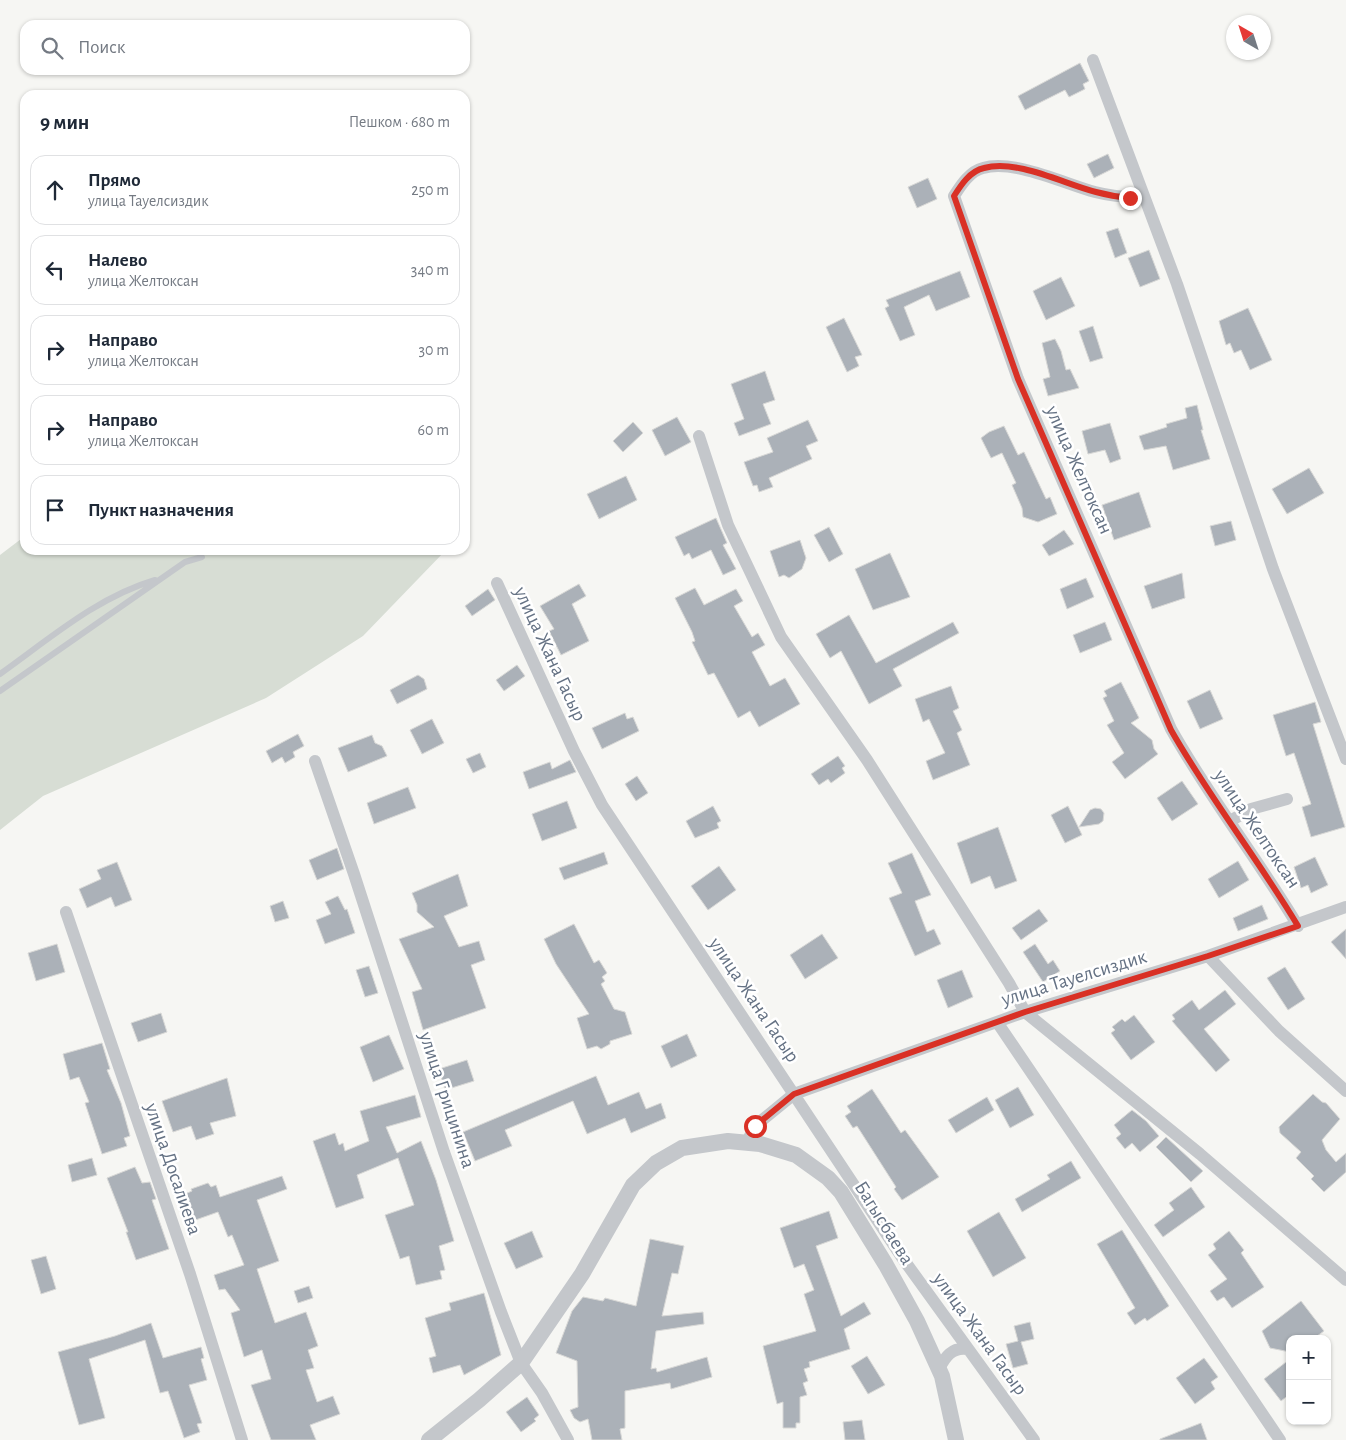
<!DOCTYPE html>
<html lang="ru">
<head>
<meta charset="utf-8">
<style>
  body { margin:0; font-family:"Alegreya Sans",sans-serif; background:#f6f6f7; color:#1f2937 }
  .controls { position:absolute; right:15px; bottom:15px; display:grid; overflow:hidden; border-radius:10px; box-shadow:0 1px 4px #0004 }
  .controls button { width:45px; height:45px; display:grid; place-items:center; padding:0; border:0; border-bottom:1px solid #e0e1e3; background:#fff; color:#1f2937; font:25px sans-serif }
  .compass { position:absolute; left:1226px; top:15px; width:45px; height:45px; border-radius:50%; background:#fff; box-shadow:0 1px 4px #0004; rotate:321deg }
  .stop { position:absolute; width:15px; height:15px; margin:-11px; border:4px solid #d93025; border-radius:50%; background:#fff }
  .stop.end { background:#d93025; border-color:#fff; box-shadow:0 1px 5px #0008 }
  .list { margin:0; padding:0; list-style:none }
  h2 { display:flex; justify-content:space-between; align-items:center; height:65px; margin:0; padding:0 20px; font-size:21px }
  h2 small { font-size:16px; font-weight:400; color:#747a83 }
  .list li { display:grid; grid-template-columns:32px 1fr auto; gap:15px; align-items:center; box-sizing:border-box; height:70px; margin:0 10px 10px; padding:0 10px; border:1px solid #e0e1e3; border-radius:15px }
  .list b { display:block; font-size:19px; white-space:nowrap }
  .list p { margin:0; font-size:16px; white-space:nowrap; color:#747a83 }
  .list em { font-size:16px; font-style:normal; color:#747a83 }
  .icon { flex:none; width:28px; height:28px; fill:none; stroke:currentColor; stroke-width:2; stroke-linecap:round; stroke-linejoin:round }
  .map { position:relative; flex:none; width:1346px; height:1440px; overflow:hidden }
  .search { position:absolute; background:#fff; box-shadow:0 1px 4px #0004; left:20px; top:20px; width:450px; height:55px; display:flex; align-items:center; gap:12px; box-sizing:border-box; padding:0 18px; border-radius:15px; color:#747a83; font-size:19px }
  .panel { position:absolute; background:#fff; box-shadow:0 1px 4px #0004; left:20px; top:90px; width:450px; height:465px; border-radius:15px }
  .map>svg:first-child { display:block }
</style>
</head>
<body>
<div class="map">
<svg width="1346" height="1440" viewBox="0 0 1346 1440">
  <rect width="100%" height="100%" fill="#f6f6f3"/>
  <!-- green -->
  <path fill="#d7ddd4" d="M 25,536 L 25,550 L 446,550 L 363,636 L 266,698 L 43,796 L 0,830 L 0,555 Z"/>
  <!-- building -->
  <path fill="#abb1b8" stroke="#d8d8d6" d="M 1080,63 L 1089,81 L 1083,84 L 1085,89 L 1069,97 L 1065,90 L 1025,110 L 1018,96 Z
    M 1108,154 L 1114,168 L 1094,178 L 1087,164 Z
    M 928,178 L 937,199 L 917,208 L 908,187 Z
    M 1118,228 L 1127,253 L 1115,258 L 1106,232 Z
    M 1149,250 L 1160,279 L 1140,287 L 1128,258 Z
    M 960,271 L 970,297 L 936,311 L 929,295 L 904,307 L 915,335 L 900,341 L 885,308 L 889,306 L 886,300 Z
    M 1061,277 L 1075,306 L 1046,320 L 1033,291 Z
    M 1248,308 L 1272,360 L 1250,370 L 1241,350 L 1234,353 L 1230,343 L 1226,345 L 1219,321 Z
    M 844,318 L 862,355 L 855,357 L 859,366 L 847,372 L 826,327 Z
    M 1093,326 L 1103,358 L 1090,362 L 1079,331 Z
    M 1055,339 L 1061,351 L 1066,370 L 1070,369 L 1079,388 L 1048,396 L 1043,379 L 1050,377 L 1042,343 Z
    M 765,371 L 775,400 L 763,404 L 771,424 L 739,436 L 734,423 L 744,419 L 731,384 Z
    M 1197,405 L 1203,430 L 1201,430 L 1210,459 L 1173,470 L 1166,446 L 1144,450 L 1139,436 L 1167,427 L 1166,424 L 1187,418 L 1185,408 Z
    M 677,417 L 691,442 L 665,456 L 652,430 Z
    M 808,420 L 818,441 L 806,446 L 812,459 L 769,478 L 773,487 L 759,492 L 757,485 L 753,486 L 744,462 L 773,452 L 767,438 Z
    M 633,422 L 643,433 L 623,452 L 613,441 Z
    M 1110,423 L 1121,459 L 1110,463 L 1105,450 L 1088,454 L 1082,431 Z
    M 1004,426 L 1018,455 L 1024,452 L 1046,499 L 1050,497 L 1057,514 L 1038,522 L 1023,517 L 1022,508 L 1012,485 L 1016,483 L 1002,453 L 991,458 L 981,438 L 989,432 Z
    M 1309,468 L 1324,493 L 1287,514 L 1272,489 Z
    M 626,476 L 637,500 L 599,519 L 587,494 Z
    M 1139,492 L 1151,527 L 1114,540 L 1102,505 Z
    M 716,518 L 727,543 L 723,545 L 736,569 L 723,575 L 711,550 L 692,559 L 689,553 L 684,556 L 675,537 Z
    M 1231,521 L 1236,540 L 1215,546 L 1210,526 Z
    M 829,527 L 843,554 L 829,562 L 814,535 Z
    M 1064,530 L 1074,544 L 1049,556 L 1042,545 Z
    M 800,540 L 806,558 L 802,569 L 789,578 L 784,575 L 779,577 L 770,551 Z
    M 890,553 L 910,597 L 873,610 L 855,569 Z
    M 1182,573 L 1185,598 L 1152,609 L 1144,586 Z
    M 1086,578 L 1094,597 L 1067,609 L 1060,589 Z
    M 579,584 L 586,596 L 572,604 L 589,641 L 561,655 L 549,631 L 554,629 L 540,606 Z
    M 695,588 L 704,605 L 736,589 L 743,601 L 734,606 L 752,637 L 758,633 L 765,645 L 752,652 L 770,686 L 785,678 L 800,704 L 759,727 L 750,711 L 738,718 L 714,673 L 708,675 L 692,642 L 695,641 L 692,632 L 675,598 Z
    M 488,589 L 495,600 L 472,616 L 465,606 Z
    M 849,615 L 876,663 L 953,622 L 959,633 L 893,669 L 902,686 L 869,704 L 841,651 L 830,658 L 816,634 Z
    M 1105,622 L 1112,640 L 1080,653 L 1073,635 Z
    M 517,665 L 525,676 L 504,691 L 496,680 Z
    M 418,675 L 424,679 L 427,689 L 397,704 L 390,690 Z
    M 1121,682 L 1139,718 L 1131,723 L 1152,740 L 1154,749 L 1158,754 L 1125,779 L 1112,762 L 1124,753 L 1107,725 L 1114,721 L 1103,698 L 1107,696 L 1104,691 Z
    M 951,686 L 959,708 L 953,711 L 962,730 L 957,733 L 970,765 L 933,780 L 926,761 L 945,753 L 929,719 L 923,722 L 915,699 Z
    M 1210,690 L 1223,719 L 1200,729 L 1187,701 Z
    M 1315,702 L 1321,722 L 1313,724 L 1345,827 L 1311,837 L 1302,807 L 1311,804 L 1294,753 L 1286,756 L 1273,715 Z
    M 625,713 L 627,719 L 633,717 L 639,731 L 602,749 L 592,728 Z
    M 432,719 L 444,743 L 422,754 L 410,730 Z
    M 298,734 L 304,746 L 293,752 L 295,757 L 285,763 L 282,757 L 272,763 L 266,751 Z
    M 372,735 L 375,743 L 382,746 L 387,756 L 348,772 L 338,748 Z
    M 480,753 L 486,767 L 473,773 L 466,759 Z
    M 838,756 L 845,766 L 842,768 L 845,773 L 831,783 L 828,779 L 819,785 L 811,774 Z
    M 570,760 L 576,772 L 529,789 L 523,772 L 550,762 L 552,769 Z
    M 637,776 L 648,793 L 636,801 L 625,784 Z
    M 1182,781 L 1198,804 L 1172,821 L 1157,798 Z
    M 408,787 L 416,808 L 374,824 L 367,803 Z
    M 567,801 L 577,828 L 542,841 L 532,814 Z
    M 713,806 L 721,821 L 717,823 L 719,828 L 695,838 L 686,821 Z
    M 1068,806 L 1082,835 L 1065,843 L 1051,815 Z
    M 1095,808 L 1101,809 L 1104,813 L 1103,821 L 1099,824 L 1079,827 L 1090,810 Z
    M 998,827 L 1017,881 L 995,889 L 990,876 L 971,884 L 957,843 Z
    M 337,848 L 344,869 L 317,880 L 309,860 Z
    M 604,852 L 608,864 L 564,880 L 559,868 Z
    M 912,853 L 931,895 L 915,901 L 927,932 L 934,929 L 941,944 L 915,956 L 889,898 L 902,893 L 888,863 Z
    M 1315,857 L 1328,885 L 1311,893 L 1308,885 L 1301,888 L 1294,867 Z
    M 1238,861 L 1249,880 L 1219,898 L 1208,879 Z
    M 117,862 L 132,900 L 115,907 L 111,897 L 87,908 L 79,889 L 101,879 L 97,870 Z
    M 719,866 L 736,890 L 708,910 L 691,886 Z
    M 458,874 L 468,906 L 444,916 L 459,947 L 479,941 L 485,960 L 471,965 L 486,1008 L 423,1030 L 412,992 L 422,989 L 399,939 L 434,927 L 417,912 L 417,905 L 412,893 Z
    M 338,896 L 345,910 L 347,909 L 355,933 L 325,944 L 316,920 L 331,914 L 325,902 Z
    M 283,901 L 289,918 L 275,922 L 270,906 Z
    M 1262,905 L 1268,919 L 1238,931 L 1233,918 Z
    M 1039,909 L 1048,921 L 1021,940 L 1012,928 Z
    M 574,924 L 594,963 L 599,960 L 607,973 L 602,977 L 605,981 L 601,984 L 614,1009 L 625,1012 L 632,1034 L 610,1041 L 610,1044 L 601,1049 L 597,1046 L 587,1049 L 577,1018 L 589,1014 L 556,964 L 544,939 Z
    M 1346,929 L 1346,959 L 1331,942 Z
    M 822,934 L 838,958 L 805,979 L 790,955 Z
    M 57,944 L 65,972 L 36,981 L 28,953 Z
    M 1035,944 L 1048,964 L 1053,960 L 1060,971 L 1043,982 L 1023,952 Z
    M 369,966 L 378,993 L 365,997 L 356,970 Z
    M 1285,967 L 1305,999 L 1288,1010 L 1267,978 Z
    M 962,970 L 973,997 L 948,1008 L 937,980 Z
    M 1225,990 L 1236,1004 L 1204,1029 L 1230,1060 L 1216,1072 L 1172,1021 L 1175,1019 L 1172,1015 L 1192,1000 L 1199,1010 Z
    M 161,1013 L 167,1032 L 138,1042 L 131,1023 Z
    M 1134,1015 L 1155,1042 L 1131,1060 L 1111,1033 L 1115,1030 L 1112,1027 L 1122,1019 L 1125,1022 Z
    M 687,1034 L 697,1056 L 671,1068 L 661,1046 Z
    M 389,1035 L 404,1069 L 373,1082 L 360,1047 Z
    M 102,1043 L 110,1069 L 107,1070 L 121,1103 L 130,1136 L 124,1138 L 127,1146 L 102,1154 L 85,1103 L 89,1102 L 79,1077 L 70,1080 L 63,1054 Z
    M 467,1060 L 474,1081 L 445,1090 L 439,1069 Z
    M 596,1076 L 608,1105 L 639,1092 L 646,1109 L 661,1103 L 666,1118 L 631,1133 L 625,1118 L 587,1134 L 573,1101 L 505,1130 L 512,1146 L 475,1161 L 463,1132 Z
    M 227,1078 L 236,1116 L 210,1123 L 214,1134 L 196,1140 L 191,1126 L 173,1132 L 162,1101 Z
    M 1018,1087 L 1034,1115 L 1010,1128 L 995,1100 Z
    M 872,1089 L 901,1133 L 905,1130 L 939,1177 L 902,1200 L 894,1189 L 896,1187 L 857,1126 L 853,1128 L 845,1116 L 851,1112 L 847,1106 Z
    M 1313,1094 L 1322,1102 L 1326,1103 L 1340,1119 L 1322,1140 L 1326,1150 L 1336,1162 L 1346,1153 L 1346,1172 L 1324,1192 L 1311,1179 L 1314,1176 L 1296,1158 L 1301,1152 L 1280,1133 L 1279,1127 Z
    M 415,1095 L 421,1117 L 386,1127 L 397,1153 L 421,1141 L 436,1180 L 454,1241 L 439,1246 L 445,1270 L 440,1271 L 442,1279 L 416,1285 L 409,1256 L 400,1259 L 385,1215 L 414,1205 L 398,1158 L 357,1175 L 364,1198 L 336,1208 L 313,1141 L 335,1133 L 339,1145 L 343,1143 L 345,1151 L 369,1141 L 360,1111 Z
    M 987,1097 L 994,1110 L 956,1133 L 948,1120 Z
    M 1132,1110 L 1146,1121 L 1159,1136 L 1140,1152 L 1132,1143 L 1125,1149 L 1116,1138 L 1121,1134 L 1114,1125 Z
    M 1166,1137 L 1203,1171 L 1191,1182 L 1156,1147 Z
    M 92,1158 L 97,1175 L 72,1182 L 68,1165 Z
    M 1071,1161 L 1081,1178 L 1022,1212 L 1015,1199 L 1050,1179 L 1047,1175 Z
    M 135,1167 L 142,1183 L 150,1182 L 156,1199 L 152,1200 L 169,1249 L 136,1260 L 126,1232 L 128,1232 L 107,1178 Z
    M 282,1176 L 287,1189 L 257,1200 L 279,1261 L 257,1269 L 275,1323 L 306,1312 L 318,1346 L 308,1350 L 314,1368 L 306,1370 L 317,1402 L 333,1396 L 340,1414 L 310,1425 L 316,1440 L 271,1440 L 251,1385 L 271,1379 L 262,1350 L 244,1357 L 231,1313 L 240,1310 L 225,1289 L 219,1290 L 214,1275 L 244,1265 L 232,1235 L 228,1237 L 218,1212 L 187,1223 L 183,1212 L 190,1209 L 185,1194 L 192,1191 L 191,1189 L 208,1183 L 211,1187 L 216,1185 L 220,1197 Z
    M 1191,1187 L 1205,1207 L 1163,1237 L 1154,1225 L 1174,1210 L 1169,1203 Z
    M 829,1211 L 838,1238 L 816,1246 L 841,1316 L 864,1302 L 871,1314 L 844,1329 L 850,1349 L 809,1362 L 810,1367 L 804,1369 L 808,1381 L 803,1383 L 807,1395 L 800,1397 L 800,1423 L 796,1423 L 796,1428 L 783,1428 L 783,1402 L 777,1404 L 763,1346 L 816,1331 L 804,1294 L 814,1290 L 804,1264 L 794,1268 L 780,1228 Z
    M 999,1212 L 1026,1258 L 993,1277 L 967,1231 Z
    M 1122,1230 L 1169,1306 L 1147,1321 L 1145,1318 L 1135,1325 L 1127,1313 L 1135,1308 L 1097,1244 Z
    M 532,1231 L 543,1257 L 516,1269 L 504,1243 Z
    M 1229,1231 L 1244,1250 L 1241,1253 L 1264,1287 L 1232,1308 L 1224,1297 L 1217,1301 L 1210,1291 L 1227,1279 L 1208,1255 L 1216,1249 L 1213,1244 Z
    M 650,1239 L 684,1246 L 678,1274 L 672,1273 L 662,1316 L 703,1312 L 704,1324 L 656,1331 L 651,1369 L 656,1368 L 657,1372 L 707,1357 L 712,1377 L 671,1389 L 670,1383 L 625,1391 L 625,1428 L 620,1429 L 622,1440 L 592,1440 L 588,1419 L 580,1422 L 574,1418 L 570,1410 L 578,1407 L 577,1361 L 556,1353 L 572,1311 L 583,1297 L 603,1301 L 605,1298 L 636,1306 Z
    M 46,1256 L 56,1289 L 41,1294 L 31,1260 Z
    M 309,1286 L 313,1298 L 298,1303 L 294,1291 Z
    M 484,1293 L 501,1355 L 464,1375 L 460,1365 L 433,1373 L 429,1358 L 436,1356 L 425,1318 L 451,1310 L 449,1303 Z
    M 1301,1301 L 1324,1331 L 1313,1339 L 1290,1339 L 1290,1352 L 1270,1348 L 1262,1331 Z
    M 1030,1322 L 1034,1339 L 1021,1342 L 1028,1364 L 1013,1368 L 1006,1344 L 1018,1341 L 1014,1326 Z
    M 151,1323 L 163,1358 L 201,1347 L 204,1358 L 201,1359 L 207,1380 L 189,1385 L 202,1423 L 197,1424 L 200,1432 L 184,1438 L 168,1391 L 160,1393 L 145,1340 L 89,1359 L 105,1418 L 79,1425 L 58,1352 L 115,1336 Z
    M 867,1356 L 885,1385 L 868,1394 L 851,1366 Z
    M 1204,1358 L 1218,1377 L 1211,1382 L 1215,1389 L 1195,1404 L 1176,1378 Z
    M 1290,1359 L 1290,1394 L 1281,1401 L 1264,1379 Z
    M 527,1397 L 539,1415 L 534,1419 L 536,1421 L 521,1432 L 506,1412 Z
    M 862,1420 L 865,1440 L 845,1440 L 843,1422 Z
    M 1201,1423 L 1207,1440 L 1160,1440 L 1160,1439 Z"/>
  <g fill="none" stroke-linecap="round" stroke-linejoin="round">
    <!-- service -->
    <path stroke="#c4c7cb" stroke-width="6" d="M 0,674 C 48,640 97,597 155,580
      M 0,691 L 185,562 L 202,557"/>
    <!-- minor -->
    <path stroke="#c4c7cb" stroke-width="12" d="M 1093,60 L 1177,284 L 1273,569 L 1346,759
      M 1144,197 C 1128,198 1111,196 1095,192 C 1065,184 1014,159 983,168 C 970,171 961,185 954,196 L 1018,379 L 1171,729 C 1209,797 1258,859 1298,926
      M 699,436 L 728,525 L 781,637 L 867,760 L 1009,983 L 1025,1012 L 1200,1154 L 1346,1280
      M 497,583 L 574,751 L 602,805 L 901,1256 L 1034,1440
      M 315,761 L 354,874 L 444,1152 L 501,1312 L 521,1363 L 542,1393 L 568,1440
      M 1230,821 L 1251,809 L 1287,799
      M 66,912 L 190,1274 L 242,1440
      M 1208,956 L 1279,1031 L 1346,1091
      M 997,1022 L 1280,1440
      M 747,1142 L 755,1126 L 794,1094 L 1025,1012 L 1208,956 L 1346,907
      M 939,1369 C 945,1357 952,1347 967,1349"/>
    <!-- tertiary -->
    <path stroke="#c4c7cb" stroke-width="16" d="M 429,1440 L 479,1400 L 521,1363 L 582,1274 L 633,1185 L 656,1163 L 682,1148 L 728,1141 L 760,1144 L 796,1155 L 828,1178 L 841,1192 L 886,1265 L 917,1321 L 942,1376 L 956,1440"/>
  </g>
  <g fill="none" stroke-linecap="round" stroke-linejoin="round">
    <!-- route -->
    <path stroke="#d93025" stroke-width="6" d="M 755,1126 L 794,1094 L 1025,1012 L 1208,956 L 1298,926 C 1258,859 1209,797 1171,730 L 1018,379 L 954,196 C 961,185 970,171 984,168 C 1018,159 1064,184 1096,192 C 1107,195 1119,197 1130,198"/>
  </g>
  <g text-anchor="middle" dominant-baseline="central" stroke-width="5" stroke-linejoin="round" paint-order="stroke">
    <!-- street labels -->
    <g font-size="20" fill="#657284" stroke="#fff">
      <text transform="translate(1079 470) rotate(66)">улица Желтоксан</text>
      <text transform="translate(550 654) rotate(65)">улица Жана Гасыр</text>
      <text transform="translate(1257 829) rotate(56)">улица Желтоксан</text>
      <text transform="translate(1074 978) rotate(-17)">улица Тауелсиздик</text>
      <text transform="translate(754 1000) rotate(56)">улица Жана Гасыр</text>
      <text transform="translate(447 1100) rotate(72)">улица Грицинина</text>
      <text transform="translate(173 1169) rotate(71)">улица Досалиева</text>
      <text transform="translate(884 1223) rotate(58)">Багысбаева</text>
      <text transform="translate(980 1334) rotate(54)">улица Жана Гасыр</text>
    </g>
  </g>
</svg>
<div class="controls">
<button>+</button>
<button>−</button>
</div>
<svg class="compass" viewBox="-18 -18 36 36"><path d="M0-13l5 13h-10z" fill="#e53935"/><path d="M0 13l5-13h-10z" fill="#747a83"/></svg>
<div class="stop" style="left:755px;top:1126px"></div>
<div class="stop end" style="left:1130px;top:198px"></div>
<div class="search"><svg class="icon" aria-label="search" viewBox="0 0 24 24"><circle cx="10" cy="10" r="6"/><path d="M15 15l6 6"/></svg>Поиск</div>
<section class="panel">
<h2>9 мин<small>Пешком · 680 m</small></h2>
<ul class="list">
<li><svg class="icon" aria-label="ahead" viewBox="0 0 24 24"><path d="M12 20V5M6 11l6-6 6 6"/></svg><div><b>Прямо</b><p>улица Тауелсиздик</p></div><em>250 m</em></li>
<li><svg class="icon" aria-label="left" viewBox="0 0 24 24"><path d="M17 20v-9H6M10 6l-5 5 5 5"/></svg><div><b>Налево</b><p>улица Желтоксан</p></div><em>340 m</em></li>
<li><svg class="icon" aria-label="right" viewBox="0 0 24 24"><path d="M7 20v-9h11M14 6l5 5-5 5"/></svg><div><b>Направо</b><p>улица Желтоксан</p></div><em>30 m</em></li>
<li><svg class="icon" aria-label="right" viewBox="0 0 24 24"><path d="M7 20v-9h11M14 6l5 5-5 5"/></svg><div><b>Направо</b><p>улица Желтоксан</p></div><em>60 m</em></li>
<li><svg class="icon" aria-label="arrive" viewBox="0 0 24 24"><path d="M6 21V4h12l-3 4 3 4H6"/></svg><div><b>Пункт назначения</b></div></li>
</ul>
</section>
</div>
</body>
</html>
